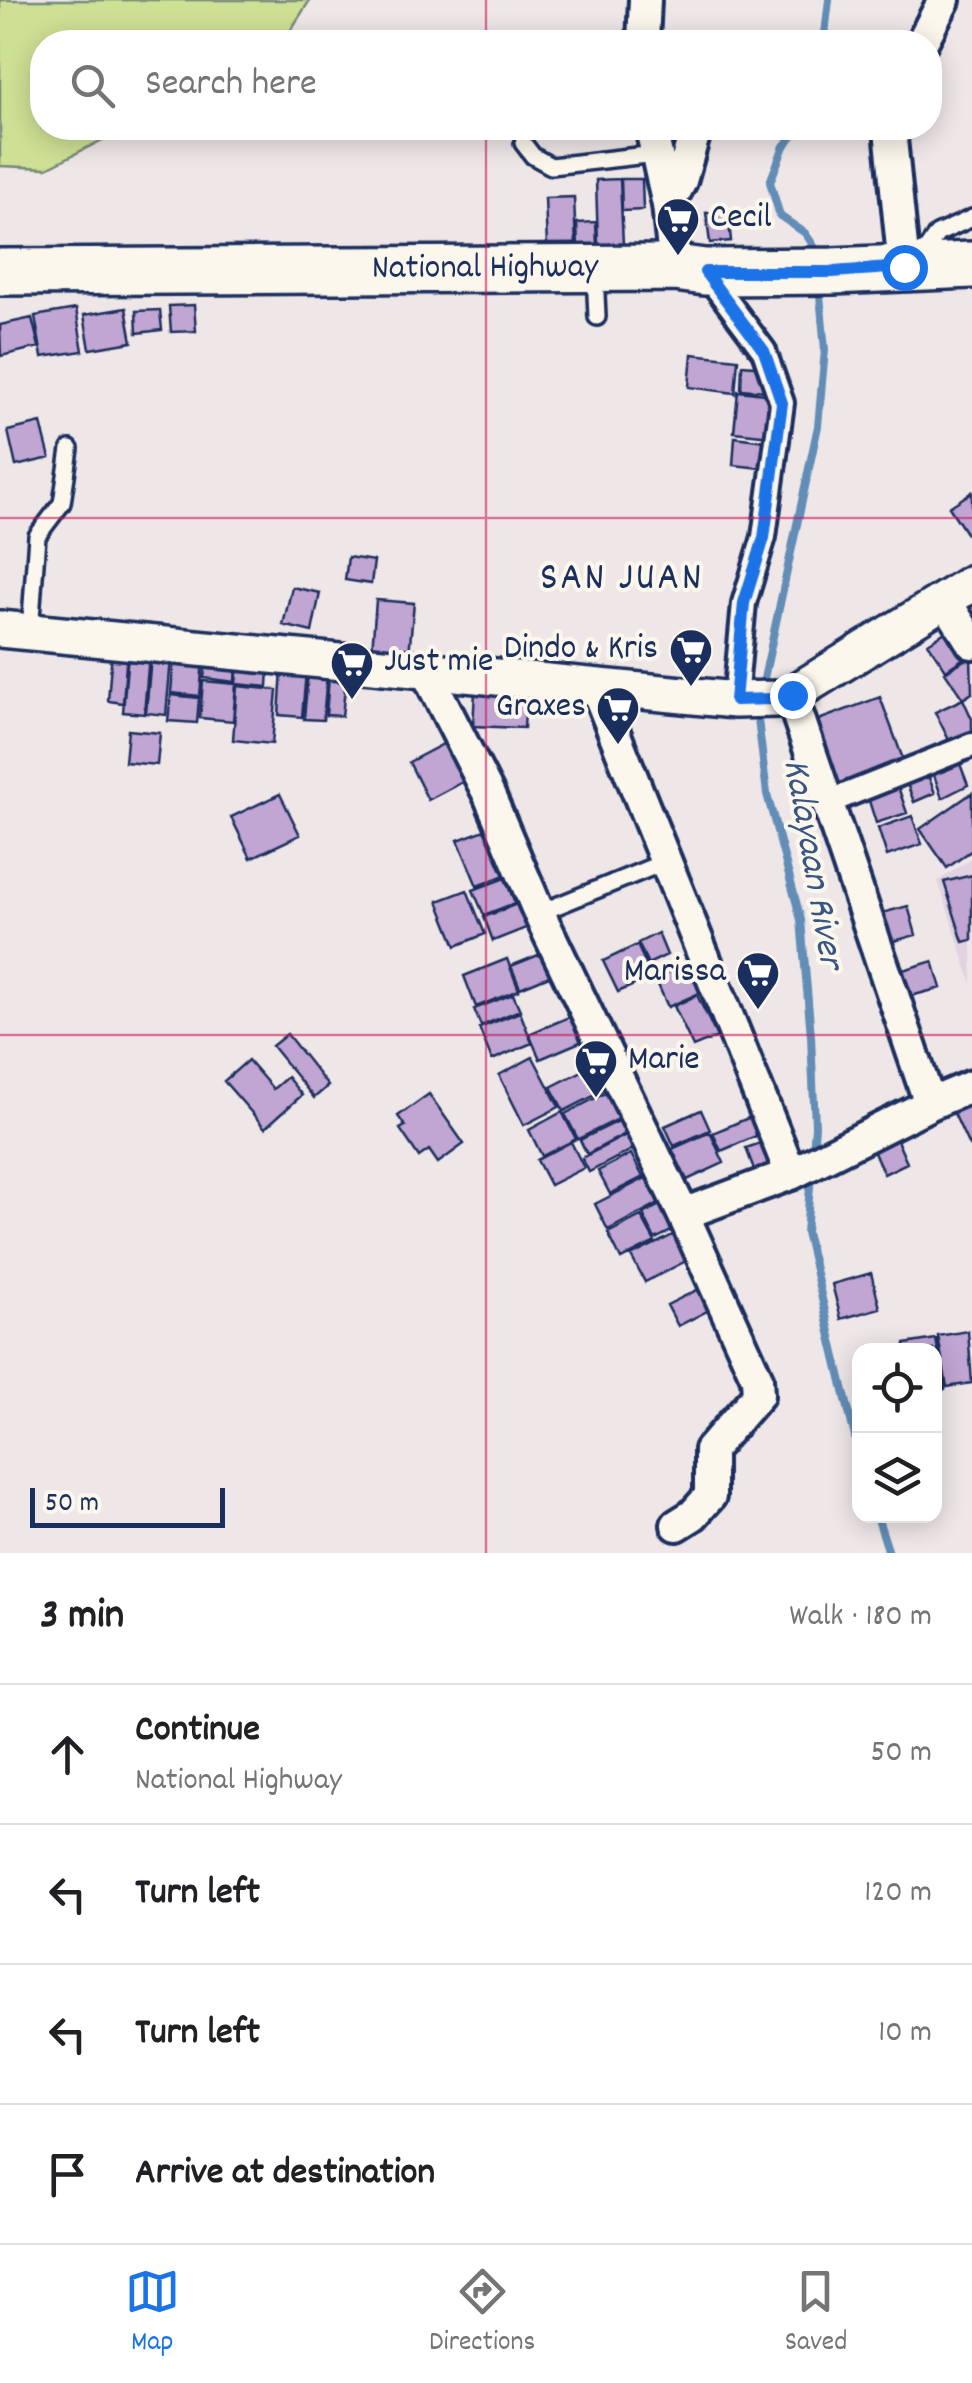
<!DOCTYPE html>
<html lang="en">
<head>
<meta charset="utf-8">
<style>
  body { margin:0; font-family:Dekko,sans-serif; background:#f6f6f6; color:#202124 }
  .controls { position:absolute; right:30px; bottom:30px; display:grid; overflow:hidden; border-radius:20px; box-shadow:0 5px 25px #0003 }
  .controls button { width:90px; height:90px; display:grid; place-items:center; padding:0; border:0; border-bottom:2px solid #e0e0e0; background:#fff; color:#202124; font:50px sans-serif }
  .scale { position:absolute; left:30px; bottom:25px; width:195px; box-sizing:border-box; padding-left:10px; border:5px solid #1b2f5e; border-top:0; font-size:28px; line-height:35px; white-space:nowrap; color:#1b2f5e; -webkit-text-stroke:8px #fbf7ec; paint-order:stroke }
  .stop { position:absolute; width:30px; height:30px; margin:-22px; border:8px solid #1a73e8; border-radius:50%; background:#fff }
  .stop.end { background:#1a73e8; border-color:#fff; box-shadow:0 2px 10px #0008 }
  .list { margin:0; padding:0; list-style:none }
  h2 { display:flex; justify-content:space-between; align-items:center; height:130px; margin:0; padding:0 40px; font-size:42px }
  h2 small { font-size:32px; font-weight:400; color:#757577 }
  .list li { display:grid; grid-template-columns:65px 1fr auto; gap:30px; align-items:center; box-sizing:border-box; height:140px; padding:0 40px; border-top:2px solid #e0e0e0 }
  .list b { display:block; font-size:38px; white-space:nowrap }
  .list p { margin:0; font-size:32px; white-space:nowrap; color:#757577 }
  .list em { font-size:32px; font-style:normal; color:#757577 }
  .icon { flex:none; width:55px; height:55px; fill:none; stroke:currentColor; stroke-width:2; stroke-linecap:round; stroke-linejoin:round }
  .map { position:relative; flex:none; width:972px; height:1553px; overflow:hidden }
  .search { position:absolute; background:#fff; box-shadow:0 5px 25px #0003; left:30px; right:30px; top:30px; height:110px; display:flex; align-items:center; gap:25px; box-sizing:border-box; padding:0 35px; border-radius:40px; color:#757577; font-size:38px }
  .sheet { height:690px; background:#fff }
  nav { display:flex; justify-content:space-around; align-items:center; box-sizing:border-box; height:140px; border-top:2px solid #e0e0e0; background:#fff; font-size:28px; color:#757577 }
  nav a { display:grid; justify-items:center; gap:5px }
  nav .on { color:#1a73e8 }
  .map>svg:first-child { display:block }
</style>
</head>
<body>
<div class="map">
<svg width="972" height="1553" viewBox="0 0 972 1553">
  <rect width="100%" height="100%" fill="#efe7e7"/>
  <filter id="ink" filterUnits="userSpaceOnUse"><feTurbulence type="fractalNoise" baseFrequency=".01" numOctaves="2"/><feDisplacementMap in="SourceGraphic" scale="20" xChannelSelector="R" yChannelSelector="G"/><feConvolveMatrix kernelMatrix="1 2 1 2 8 2 1 2 1" color-interpolation-filters="sRGB"/></filter>
  <g filter="url(#ink)">
    <!-- built -->
    <path fill="#e1d3e1" d="M 972,858 L 972,984 L 938,881 Z"/>
    <!-- green -->
    <path fill="#cee094" stroke="#748879" stroke-width="2.5" d="M 0,0 L 310,0 L 287,36 L 233,42 L 42,42 L 42,128 L 120,128 L 118,132 L 47,168 L 0,166 Z"/>
    <g fill="none" stroke-linecap="round" stroke-linejoin="round">
      <!-- stream -->
      <path stroke="#628db7" stroke-width="8" d="M 824,42 L 829,0
        M 799,128 L 784,146 L 770,182 L 780,216 L 805,233 L 820,255
        M 762,688 L 818,426 L 825,350 L 819,284
        M 757,711 L 767,794 L 801,920 L 811,1036 L 815,1126 L 813,1152
        M 811,1176 L 806,1232 L 860,1458
        M 877,1516 L 889,1553"/>
    </g>
    <!-- building -->
    <path fill="#c1a5d2" stroke="#1b2f5e" stroke-width="2.5" d="M 620,179 L 623,244 L 598,245 L 596,180 Z
      M 621,179 L 642,179 L 643,210 L 622,211 Z
      M 574,197 L 576,246 L 547,247 L 545,198 Z
      M 728,211 L 731,241 L 710,243 L 706,213 Z
      M 596,222 L 597,247 L 578,247 L 577,223 Z
      M 194,305 L 196,331 L 171,332 L 169,306 Z
      M 126,308 L 132,342 L 90,349 L 84,315 Z
      M 76,309 L 83,351 L 42,357 L 35,316 Z
      M 160,310 L 162,330 L 137,333 L 136,311 Z
      M 32,318 L 39,347 L 1,356 L 0,325 Z
      M 692,354 L 738,359 L 735,393 L 689,387 Z
      M 742,365 L 766,367 L 765,391 L 741,389 Z
      M 738,391 L 775,395 L 771,436 L 734,432 Z
      M 41,423 L 50,458 L 16,466 L 8,431 Z
      M 735,437 L 773,442 L 770,469 L 733,465 Z
      M 972,492 L 972,542 L 949,507 Z
      M 348,557 L 374,561 L 371,584 L 345,580 Z
      M 292,587 L 320,593 L 312,632 L 283,625 Z
      M 376,600 L 414,603 L 409,654 L 372,651 Z
      M 953,627 L 970,654 L 946,670 L 928,643 Z
      M 112,650 L 127,651 L 123,703 L 108,701 Z
      M 128,653 L 149,655 L 144,714 L 123,712 Z
      M 971,656 L 972,693 L 963,699 L 945,672 Z
      M 151,657 L 171,659 L 166,715 L 146,713 Z
      M 174,657 L 203,660 L 200,696 L 171,693 Z
      M 206,660 L 236,663 L 235,682 L 204,678 Z
      M 238,664 L 269,668 L 268,687 L 236,684 Z
      M 282,669 L 306,672 L 302,717 L 279,715 Z
      M 308,673 L 327,675 L 323,720 L 304,719 Z
      M 329,677 L 346,679 L 342,716 L 326,715 Z
      M 203,681 L 236,684 L 233,721 L 200,718 Z
      M 237,686 L 277,690 L 272,744 L 233,740 Z
      M 475,691 L 526,694 L 524,728 L 473,726 Z
      M 171,695 L 199,698 L 197,723 L 168,721 Z
      M 880,697 L 906,767 L 840,792 L 813,722 Z
      M 963,699 L 972,719 L 972,737 L 952,746 L 935,712 Z
      M 128,730 L 160,733 L 157,765 L 125,762 Z
      M 447,742 L 468,779 L 428,800 L 409,762 Z
      M 957,756 L 968,785 L 942,798 L 931,767 Z
      M 925,768 L 935,793 L 914,802 L 904,776 Z
      M 895,778 L 907,813 L 876,823 L 865,788 Z
      M 972,793 L 972,850 L 947,868 L 920,829 Z
      M 280,794 L 300,835 L 251,858 L 231,817 Z
      M 912,816 L 922,844 L 887,856 L 878,828 Z
      M 487,829 L 505,875 L 477,886 L 458,840 Z
      M 972,875 L 972,940 L 963,942 L 944,882 Z
      M 505,878 L 515,903 L 484,915 L 473,890 Z
      M 467,890 L 485,934 L 456,946 L 438,901 Z
      M 522,902 L 531,926 L 493,941 L 484,917 Z
      M 908,906 L 916,935 L 887,943 L 878,914 Z
      M 658,933 L 667,955 L 648,964 L 638,943 Z
      M 637,945 L 652,977 L 618,992 L 603,961 Z
      M 551,950 L 559,972 L 520,988 L 511,966 Z
      M 507,959 L 519,990 L 476,1007 L 464,976 Z
      M 698,959 L 711,988 L 668,1007 L 655,978 Z
      M 933,961 L 941,988 L 903,998 L 896,972 Z
      M 513,994 L 520,1010 L 481,1026 L 474,1009 Z
      M 697,995 L 717,1037 L 693,1047 L 674,1006 Z
      M 520,1012 L 532,1043 L 492,1060 L 479,1028 Z
      M 581,1012 L 592,1037 L 540,1059 L 529,1034 Z
      M 287,1034 L 328,1086 L 314,1098 L 272,1046 Z
      M 533,1057 L 559,1107 L 524,1125 L 499,1075 Z
      M 248,1060 L 273,1089 L 287,1077 L 302,1095 L 265,1128 L 224,1081 Z
      M 598,1063 L 611,1087 L 564,1111 L 551,1087 Z
      M 611,1090 L 624,1116 L 578,1139 L 565,1114 Z
      M 429,1094 L 464,1144 L 438,1163 L 429,1150 L 419,1157 L 400,1129 L 405,1126 L 398,1116 Z
      M 972,1099 L 972,1145 L 969,1146 L 952,1109 Z
      M 701,1110 L 710,1130 L 674,1146 L 665,1126 Z
      M 562,1112 L 576,1139 L 542,1156 L 529,1130 Z
      M 762,1112 L 770,1130 L 721,1151 L 713,1133 Z
      M 619,1121 L 625,1134 L 587,1154 L 580,1140 Z
      M 634,1131 L 641,1145 L 589,1172 L 582,1158 Z
      M 893,1131 L 907,1163 L 884,1174 L 869,1142 Z
      M 710,1132 L 724,1163 L 687,1180 L 672,1149 Z
      M 772,1139 L 780,1163 L 755,1172 L 746,1148 Z
      M 571,1142 L 584,1168 L 550,1185 L 537,1160 Z
      M 631,1154 L 643,1177 L 610,1194 L 598,1171 Z
      M 646,1178 L 659,1203 L 608,1230 L 595,1204 Z
      M 662,1204 L 675,1229 L 655,1239 L 643,1214 Z
      M 641,1216 L 655,1242 L 621,1259 L 608,1233 Z
      M 673,1235 L 686,1261 L 645,1282 L 631,1256 Z
      M 871,1273 L 880,1308 L 841,1319 L 832,1284 Z
      M 701,1288 L 711,1309 L 678,1326 L 667,1305 Z
      M 968,1331 L 972,1383 L 947,1387 L 938,1336 Z
      M 936,1339 L 945,1389 L 934,1391 L 934,1350 L 906,1350 L 905,1344 Z"/>
    <g fill="none" stroke-linecap="round" stroke-linejoin="round">
      <!-- service casing -->
      <g stroke="#1b2f5e" stroke-width="22">
        <path id="service" d="M 523,143 L 533,156 L 551,166 L 655,154
          M 919,261 L 937,234 L 972,218
          M 595,271 L 597,317
          M 30,632 L 37,536 L 62,503 L 70,449
          M 539,913 L 667,861"/>
      </g>
      <!-- pedestrian casing -->
      <g stroke="#1b2f5e" stroke-width="30">
        <path id="pedestrian" d="M 705,272 L 764,351 L 782,403 L 764,537 L 744,603 L 735,700
          M 829,802 L 972,745"/>
      </g>
      <!-- minor casing -->
      <g stroke="#1b2f5e" stroke-width="38">
        <path id="minor" d="M 643,42 L 645,0
          M 922,42 L 944,0
          M 651,128 L 668,205 L 675,268
          M 893,128 L 891,139 L 904,267
          M 668,205 L 681,181 L 696,128
          M 945,600 L 972,643
          M 425,669 L 489,795 L 539,913 L 683,1214 L 757,1378 L 758,1395 L 710,1450 L 710,1496 L 693,1515 L 677,1525
          M 595,685 L 791,1174
          M 791,695 L 930,1104
          M 683,1214 L 791,1174 L 930,1104 L 972,1086"/>
      </g>
      <!-- tertiary casing -->
      <g stroke="#1b2f5e" stroke-width="42">
        <path id="tertiary" d="M 0,629 L 735,700 L 777,699 L 791,695 L 972,583"/>
      </g>
      <!-- primary casing -->
      <g stroke="#1b2f5e" stroke-width="52">
        <g id="primary">
          <path id="s1" d="M 0,272 L 675,268 L 705,272 L 832,271 L 972,265"/>
        </g>
      </g>
      <!-- service -->
      <use href="#service" stroke="#fbf7ec" stroke-width="15"/>
      <!-- pedestrian -->
      <use href="#pedestrian" stroke="#fbf7ec" stroke-width="22"/>
      <!-- minor -->
      <use href="#minor" stroke="#fbf7ec" stroke-width="30"/>
      <!-- tertiary -->
      <use href="#tertiary" stroke="#fbf7ec" stroke-width="35"/>
      <!-- primary -->
      <use href="#primary" stroke="#fbf7ec" stroke-width="45"/>
    </g>
  </g>
  <g fill="none" stroke-linecap="round" stroke-linejoin="round" filter="url(#ink)">
    <!-- route -->
    <path stroke="#1a73e8" stroke-width="12" d="M 792,695 L 777,699 L 735,700 L 744,603 L 764,538 L 782,403 L 764,351 L 705,272 L 832,272 L 904,267"/>
  </g>
  <!-- grid -->
  <path fill="none" stroke="#c2185b" stroke-width="2.5" stroke-opacity="0.55" d="M 486,0 L 486,42M 486,128 L 486,1553M 0,518 L 972,518M 0,1035 L 972,1035"/>
  <!-- icons -->
  <defs>
    <g id="supermarket-pin" transform="scale(2.25)"><path d="M0 17L-7.5 6A9.5 9.5 0 1 1 7.5 6Z" fill="#1b2f5e" stroke="#fbf7ec"/><path d="M-6-5.5h2.5l.6 2H6L4.5 2H-2.5L-4.4-4H-6ZM-1.5 3.2a1.3 1.3 0 1 0 .1 0ZM3 3.2a1.3 1.3 0 1 0 .1 0Z" fill="#fff"/></g>
  </defs>
  <g fill-rule="evenodd">
    <use href="#supermarket-pin" x="678" y="219"/>
    <use href="#supermarket-pin" x="691" y="650"/>
    <use href="#supermarket-pin" x="352" y="663"/>
    <use href="#supermarket-pin" x="618" y="708"/>
    <use href="#supermarket-pin" x="758" y="973"/>
    <use href="#supermarket-pin" x="596" y="1061"/>
  </g>
  <g text-anchor="middle" dominant-baseline="central" stroke-width="8" stroke-linejoin="round" paint-order="stroke">
    <!-- poi labels -->
    <g font-size="35" fill="#1b2f5e" stroke="#fbf7ec" text-anchor="start">
      <text x="710" y="219">Cecil</text>
      <text x="658" y="650" text-anchor="end">Dindo &amp; Kris</text>
      <text x="384" y="663">Just mie</text>
      <text x="586" y="708" text-anchor="end">Graxes</text>
      <text x="726" y="973" text-anchor="end">Marissa</text>
      <text x="628" y="1061">Marie</text>
    </g>
    <!-- street labels -->
    <g font-size="35" fill="#1b2f5e" stroke="#fbf7ec">
      <text stroke="none"><textPath href="#s1" startOffset="485">National Highway</textPath></text>
    </g>
    <!-- water labels -->
    <g font-size="38" font-style="italic" fill="#395683" stroke="#fbf7ec">
      <text transform="translate(811 864) rotate(80)">Kalayaan River</text>
    </g>
    <!-- quarter labels -->
    <g font-size="40" letter-spacing="2.5" fill="#1b2f5e" stroke="#fbf7ec">
      <text x="622" y="580">SAN JUAN</text>
    </g>
  </g>
</svg>
<div class="controls">
<button><svg class="icon" aria-label="locate" viewBox="0 0 24 24"><circle cx="12" cy="12" r="6"/><path d="M12 2v4M12 18v4M2 12h4M18 12h4"/></svg></button>
<button><svg class="icon" aria-label="layers" viewBox="0 0 24 24"><path d="M12 4l9 5-9 5-9-5zM3 14l9 5 9-5"/></svg></button>
</div>
<div class="scale">50 m</div>
<div class="stop" style="left:904px;top:267px"></div>
<div class="stop end" style="left:792px;top:695px"></div>
<div class="search"><svg class="icon" aria-label="search" viewBox="0 0 24 24"><circle cx="10" cy="10" r="6"/><path d="M15 15l6 6"/></svg>Search here</div>
</div>
<section class="sheet">
<h2>3 min<small>Walk · 180 m</small></h2>
<ul class="list">
<li><svg class="icon" aria-label="ahead" viewBox="0 0 24 24"><path d="M12 20V5M6 11l6-6 6 6"/></svg><div><b>Continue</b><p>National Highway</p></div><em>50 m</em></li>
<li><svg class="icon" aria-label="left" viewBox="0 0 24 24"><path d="M17 20v-9H6M10 6l-5 5 5 5"/></svg><div><b>Turn left</b></div><em>120 m</em></li>
<li><svg class="icon" aria-label="left" viewBox="0 0 24 24"><path d="M17 20v-9H6M10 6l-5 5 5 5"/></svg><div><b>Turn left</b></div><em>10 m</em></li>
<li><svg class="icon" aria-label="arrive" viewBox="0 0 24 24"><path d="M6 21V4h12l-3 4 3 4H6"/></svg><div><b>Arrive at destination</b></div></li>
</ul>
</section>
<nav>
<a class="on"><svg class="icon" aria-label="map" viewBox="0 0 24 24"><path d="M3 6l6-2 6 2 6-2v14l-6 2-6-2-6 2zM9 4v14M15 6v14"/></svg>Map</a>
<a><svg class="icon" aria-label="directions" viewBox="0 0 24 24"><path d="M12 3l9 9-9 9-9-9zM9 14v-3h6M13 9l2 2-2 2"/></svg>Directions</a>
<a><svg class="icon" aria-label="saved" viewBox="0 0 24 24"><path d="M7 4h10v16l-5-4-5 4z"/></svg>Saved</a>
</nav>
</body>
</html>
